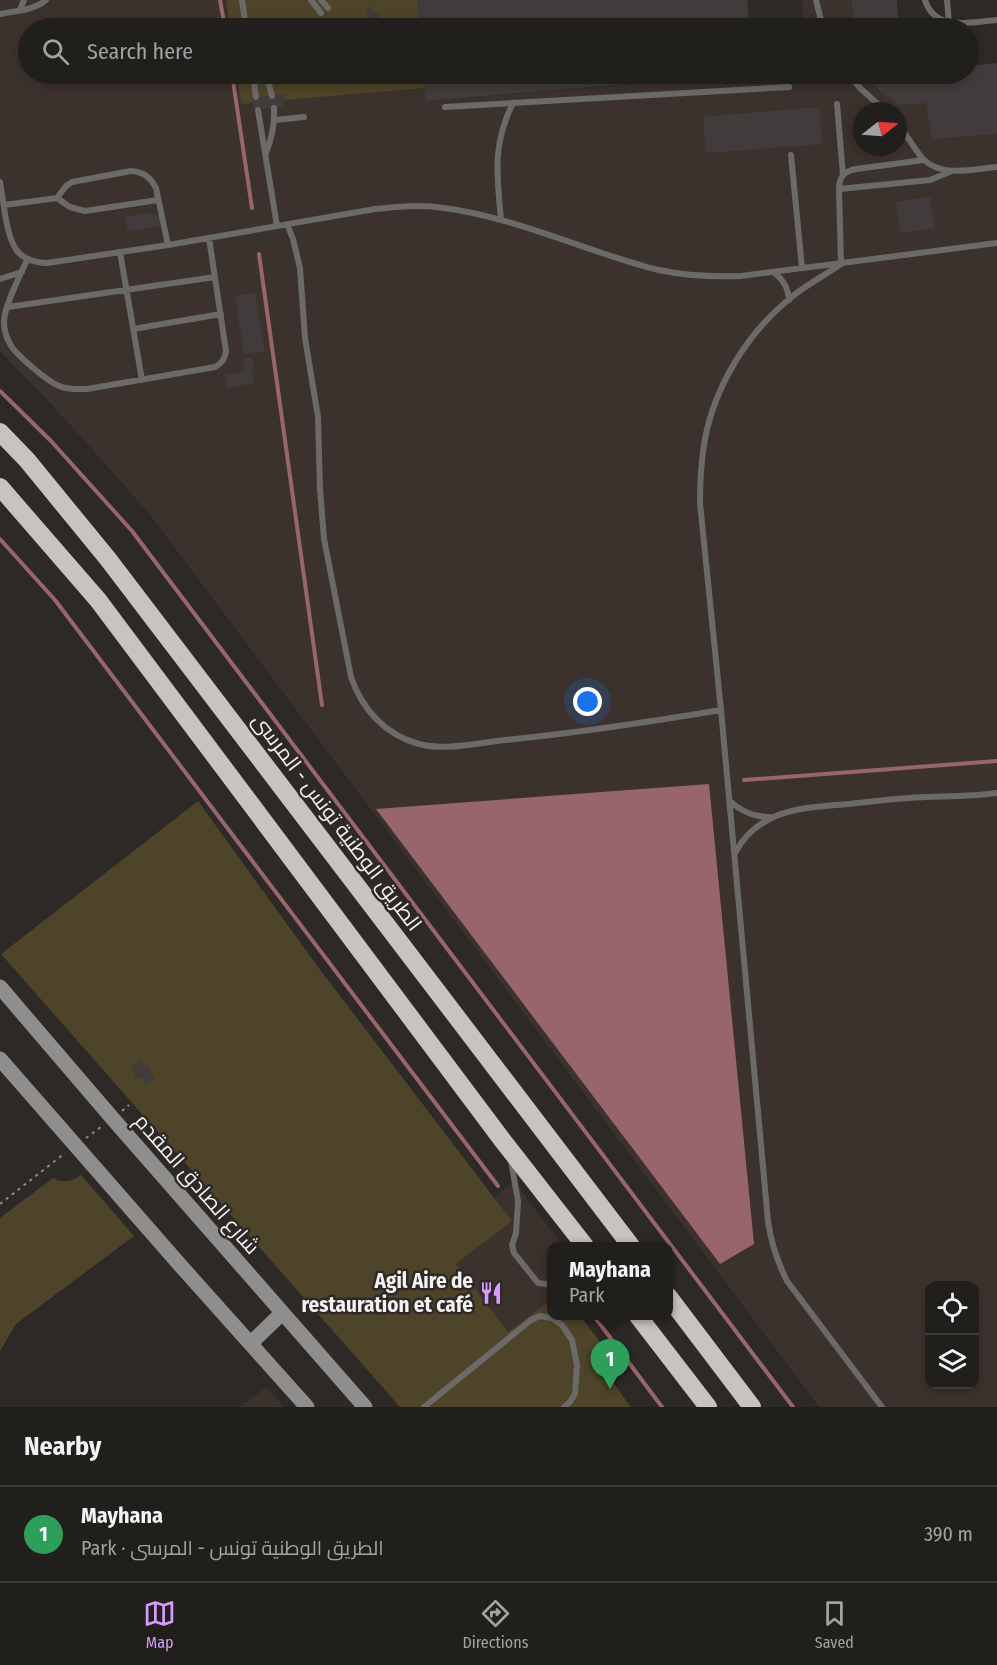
<!DOCTYPE html>
<html lang="en">
<head>
<meta charset="utf-8">
<style>
  body { margin:0; font-family:"Fira Sans Condensed",Cairo,sans-serif; background:#2d2c29; color:#f1f3f6 }
  .controls { position:absolute; right:18px; bottom:18px; display:grid; overflow:hidden; border-radius:12px; box-shadow:0 3px 9px #0003 }
  .controls button { width:54px; height:54px; display:grid; place-items:center; padding:0; border:0; border-bottom:2px solid #3e3d3b; background:#211f1c; color:#f1f3f6; font:30px sans-serif }
  .compass { position:absolute; left:853px; top:102px; width:54px; height:54px; border-radius:50%; background:#211f1c; box-shadow:0 3px 9px #0003; rotate:73deg }
  .you { position:absolute; left:588px; top:702px; width:21px; height:21px; margin:-15px; border:4px solid #fff; border-radius:50%; background:#1a73e8; box-shadow:0 0 0 9px #1a73e833 }
  .badge { display:grid; place-items:center; width:39px; height:39px; border-radius:50%; background:#d59cfb; color:#fff; font-size:20px; font-weight:700 }
  .pin { position:absolute; translate:-50% -50px; filter:drop-shadow(0 2px 3px #0008) }
  .pin::after { content:''; position:absolute; top:32px; width:21px; height:18px; background:inherit; clip-path:polygon(0 0,100% 0,50% 100%) }
  .popup { position:absolute; left:547px; top:1242px; width:126px; height:78px; box-sizing:border-box; display:grid; place-content:center; border-radius:12px; background:#211f1c; filter:drop-shadow(0 2px 4px #0005); font-size:20px; white-space:nowrap; color:#a2a2a3 }
  .popup b { font-size:22px; color:#f1f3f6 }
  .popup::after { content:''; position:absolute; left:50%; top:100%; margin-left:-12px; border:12px solid transparent; border-top-color:#211f1c }
  .list { margin:0; padding:0; list-style:none }
  h2 { display:flex; justify-content:space-between; align-items:center; height:78px; margin:0; padding:0 24px; font-size:26px }
  h2 small { font-size:20px; font-weight:400; color:#a2a2a3 }
  .list li { display:grid; grid-template-columns:39px 1fr auto; gap:18px; align-items:center; box-sizing:border-box; height:96px; padding:0 24px; border-top:2px solid #3e3d3b }
  .list b { display:block; font-size:22px; white-space:nowrap }
  .list p { margin:0; font-size:20px; white-space:nowrap; color:#a2a2a3 }
  .list em { font-size:20px; font-style:normal; color:#a2a2a3 }
  .icon { flex:none; width:33px; height:33px; fill:none; stroke:currentColor; stroke-width:2; stroke-linecap:round; stroke-linejoin:round }
  .map { position:relative; flex:none; width:997px; height:1407px; overflow:hidden }
  .search { position:absolute; background:#211f1c; box-shadow:0 3px 9px #0003; left:18px; right:18px; top:18px; height:66px; display:flex; align-items:center; gap:15px; box-sizing:border-box; padding:0 21px; border-radius:33px; color:#a2a2a3; font-size:22px }
  .sheet { height:174px; background:#211f1c }
  nav { display:flex; justify-content:space-around; align-items:center; box-sizing:border-box; height:84px; border-top:2px solid #3e3d3b; background:#211f1c; font-size:16px; color:#a2a2a3 }
  nav a { display:grid; justify-items:center; gap:3px }
  nav .on { color:#d59cfb }
  .map>svg:first-child { display:block }
</style>
</head>
<body>
<div class="map">
<svg width="997" height="1407" viewBox="0 0 997 1407">
  <rect width="100%" height="100%" fill="#2c2926"/>
  <!-- built -->
  <path fill="#3c322d" fill-rule="evenodd" d="M 0,0 L 226,0 L 230,28 L 28,28 L 28,74 L 236,74 L 241,103 L 425,88 L 427,101 L 756,74 L 870,74 L 870,82 L 926,103 L 932,139 L 997,134 L 997,1407 L 819,1407 L 147,511 L 69,423 L 0,351 ZM 862,111 L 898,111 L 898,147 L 862,147 ZM 930,1286 L 974,1286 L 974,1384 L 930,1384 Z
    M 802,0 L 851,0 L 854,28 L 803,28 Z
    M 514,1182 L 563,1246 L 552,1246 L 551,1300 L 508,1333 L 456,1264 L 511,1221 L 494,1197 Z
    M 266,1387 L 284,1407 L 239,1407 Z"/>
  <!-- green -->
  <path fill="#4e4429" d="M 226,0 L 418,0 L 420,28 L 230,28 Z
    M 236,74 L 424,74 L 425,88 L 284,100 L 283,95 L 253,98 L 253,103 L 241,104 Z
    M 198,801 L 318,967 L 512,1221 L 456,1264 L 508,1332 L 551,1300 L 552,1316 L 580,1316 L 624,1372 L 612,1381 L 631,1407 L 400,1407 L 1,954 Z
    M 81,1175 L 134,1236 L 16,1324 L 0,1351 L 0,1218 L 53,1178 C 62,1183 72,1182 81,1175 Z"/>
  <!-- water -->
  <path fill="#99656c" d="M 709,784 L 754,1244 L 720,1264 L 376,809 Z"/>
  <g fill="none" stroke-linecap="round" stroke-linejoin="round">
    <!-- stream -->
    <path stroke="#99656c" stroke-width="4" d="M 220,0 L 225,28
      M 232,74 L 252,208
      M 259,254 L 322,705
      M 0,391 L 51,441 L 132,531 L 793,1407
      M 0,539 L 55,600 L 498,1186
      M 744,780 L 997,761
      M 594,1316 L 662,1407"/>
  </g>
  <!-- building -->
  <path fill="#413c3b" d="M 418,0 L 747,0 L 750,28 L 420,28 Z
    M 851,0 L 897,0 L 899,28 L 854,28 Z
    M 370,6 L 392,28 L 349,28 L 362,16 L 368,22 L 371,19 L 364,12 Z
    M 997,63 L 997,134 L 932,139 L 926,103 L 898,105 L 870,82 L 870,74 L 968,74 L 968,66 Z
    M 330,74 L 345,74 L 348,76 L 340,83 Z
    M 424,74 L 736,74 L 736,75 L 426,101 Z
    M 284,95 L 285,107 L 253,110 L 252,98 Z
    M 819,107 L 822,144 L 706,153 L 703,117 Z
    M 930,197 L 935,228 L 901,233 L 896,202 Z
    M 146,213 L 160,216 L 162,226 L 128,232 L 125,217 Z
    M 255,293 L 265,351 L 244,354 L 235,296 Z
    M 252,357 L 254,370 L 251,370 L 254,383 L 227,388 L 225,375 L 245,371 L 243,359 Z
    M 140,1059 L 145,1065 L 150,1066 L 150,1072 L 155,1078 L 146,1085 L 142,1079 L 135,1077 L 135,1072 L 131,1067 Z"/>
  <g fill="none" stroke-linecap="round" stroke-linejoin="round">
    <!-- path -->
    <path stroke="#8c8987" stroke-width="2" stroke-dasharray="3 4.5" stroke-linecap="butt" d="M 122,1111 L 129,1105
      M 86,1138 L 101,1127
      M 0,1204 L 65,1153"/>
    <!-- lane -->
    <path stroke="#6b6a68" stroke-width="6" d="M 242,0 L 246,28
      M 311,0 L 321,13
      M 321,0 L 328,8
      M 816,0 L 823,28
      M 925,0 C 935,32 971,22 997,20
      M 947,0 L 949,23
      M 20,10 L 24,0
      M 0,14 C 15,11 35,10 46,0
      M 253,74 L 256,97
      M 266,74 L 272,96
      M 848,74 L 861,89 L 886,111
      M 837,104 L 843,175
      M 445,107 L 789,87
      M 258,110 L 277,226
      M 275,120 L 304,117
      M 898,124 C 907,135 914,149 923,159 C 942,178 974,169 997,167
      M 266,153 C 272,138 275,125 274,108
      M 791,155 L 802,268
      M 0,182 C 2,195 4,207 6,220 C 11,246 17,262 47,263 L 168,245 L 375,209 C 398,207 421,204 444,208 C 498,215 550,236 602,253 C 621,259 640,266 659,270 C 686,276 713,277 741,276 L 997,243
      M 839,189 L 930,180 L 952,171
      M 57,198 L 66,186 L 72,182 L 131,171 C 144,172 150,177 156,188 L 168,245
      M 57,198 L 70,207 L 85,211 L 158,200
      M 4,205 L 57,198
      M 501,220 C 497,175 492,145 513,103
      M 287,224 L 293,239 L 300,268 L 305,338 L 318,417 L 320,489 L 324,539 L 351,677 C 362,709 385,735 419,744 C 446,751 477,743 505,740 C 577,733 649,722 721,710
      M 120,252 L 142,380
      M 27,260 C 20,276 5,304 4,321 C 4,329 6,337 10,344 C 16,355 47,381 59,386 C 68,390 78,389 87,389 L 215,367 C 222,363 225,359 226,351 L 209,238
      M 841,264 C 824,276 804,286 788,300 C 747,334 715,386 705,439 C 701,460 700,481 700,503 L 721,710 L 768,1221 C 771,1243 777,1261 787,1281 L 882,1407
      M 841,264 L 839,189 C 839,177 844,171 856,169 L 924,160
      M 773,272 C 783,279 788,287 789,300
      M 0,279 L 22,272
      M 8,307 L 215,277
      M 133,329 L 221,314
      M 729,800 C 741,812 754,817 770,817
      M 735,853 C 744,836 759,823 776,816 C 798,807 825,806 849,804 C 869,802 889,799 909,798 C 939,796 968,797 997,793
      M 511,1161 L 518,1201 L 516,1233 L 512,1245 L 514,1253 L 538,1283 L 552,1285
      M 424,1407 L 531,1320 L 540,1316 L 552,1318 L 562,1325 L 572,1340 L 577,1365 L 575,1394 L 569,1403 L 564,1407"/>
    <!-- secondary -->
    <path stroke="#908e8c" stroke-width="15" d="M 0,987 L 113,1119 L 365,1407
      M 0,1059 L 180,1265 L 307,1407
      M 251,1343 L 282,1313"/>
    <!-- highway -->
    <path stroke="#c7c3bf" stroke-width="18" d="M 0,432 L 27,460 L 108,559 L 631,1246
      M 0,487 L 98,600 L 503,1141 L 585,1246
      M 668,1296 L 752,1407
      M 638,1316 L 708,1407"/>
  </g>
  <!-- icons -->
  <defs>
    <g id="restaurant-bare" transform="scale(1.8)"><path d="M-5-6h1v4h1v-4h1v4h1v-4h1v5L-1.5 .5V6h-2V.5L-5-1ZM5-6V6H3V1.5H1.5Q1.5-4 5-6Z" fill="#d59cfb" stroke="#2c2926" stroke-width="2.5" paint-order="stroke"/></g>
  </defs>
  <g fill-rule="evenodd">
    <use href="#restaurant-bare" x="491" y="1293"/>
  </g>
  <g text-anchor="middle" dominant-baseline="central" stroke-width="5" stroke-linejoin="round" paint-order="stroke">
    <!-- street labels -->
    <g font-size="21" fill="#f5f2f1" stroke="#2c2926">
      <text transform="translate(337 822) rotate(53)">الطريق الوطنية تونس - المرسى</text>
      <text transform="translate(197 1184) rotate(49)">شارع الصادق المقدم</text>
    </g>
    <!-- poi labels -->
    <g font-size="21" font-weight="bold" fill="#f5f2f1" stroke="#2c2926" text-anchor="end">
      <text x="473" y="1281">Agil Aire de<tspan x="473" dy="24">restauration et café</tspan></text>
    </g>
  </g>
</svg>
<div class="controls">
<button><svg class="icon" aria-label="locate" viewBox="0 0 24 24"><circle cx="12" cy="12" r="6"/><path d="M12 2v4M12 18v4M2 12h4M18 12h4"/></svg></button>
<button><svg class="icon" aria-label="layers" viewBox="0 0 24 24"><path d="M12 4l9 5-9 5-9-5zM3 14l9 5 9-5"/></svg></button>
</div>
<svg class="compass" viewBox="-18 -18 36 36"><path d="M0-13l5 13h-10z" fill="#e53935"/><path d="M0 13l5-13h-10z" fill="#a2a2a3"/></svg>
<div class="you"></div>
<div class="pin badge" style="left:610px;top:1389px;background:#2e9e5b">1</div>
<div class="popup"><b>Mayhana</b>Park</div>
<div class="search"><svg class="icon" aria-label="search" viewBox="0 0 24 24"><circle cx="10" cy="10" r="6"/><path d="M15 15l6 6"/></svg>Search here</div>
</div>
<section class="sheet">
<h2>Nearby<small></small></h2>
<ul class="list">
<li><span class="badge" style="background:#2e9e5b">1</span><div><b>Mayhana</b><p>Park · الطريق الوطنية تونس - المرسى</p></div><em>390 m</em></li>
</ul>
</section>
<nav>
<a class="on"><svg class="icon" aria-label="map" viewBox="0 0 24 24"><path d="M3 6l6-2 6 2 6-2v14l-6 2-6-2-6 2zM9 4v14M15 6v14"/></svg>Map</a>
<a><svg class="icon" aria-label="directions" viewBox="0 0 24 24"><path d="M12 3l9 9-9 9-9-9zM9 14v-3h6M13 9l2 2-2 2"/></svg>Directions</a>
<a><svg class="icon" aria-label="saved" viewBox="0 0 24 24"><path d="M7 4h10v16l-5-4-5 4z"/></svg>Saved</a>
</nav>
</body>
</html>
